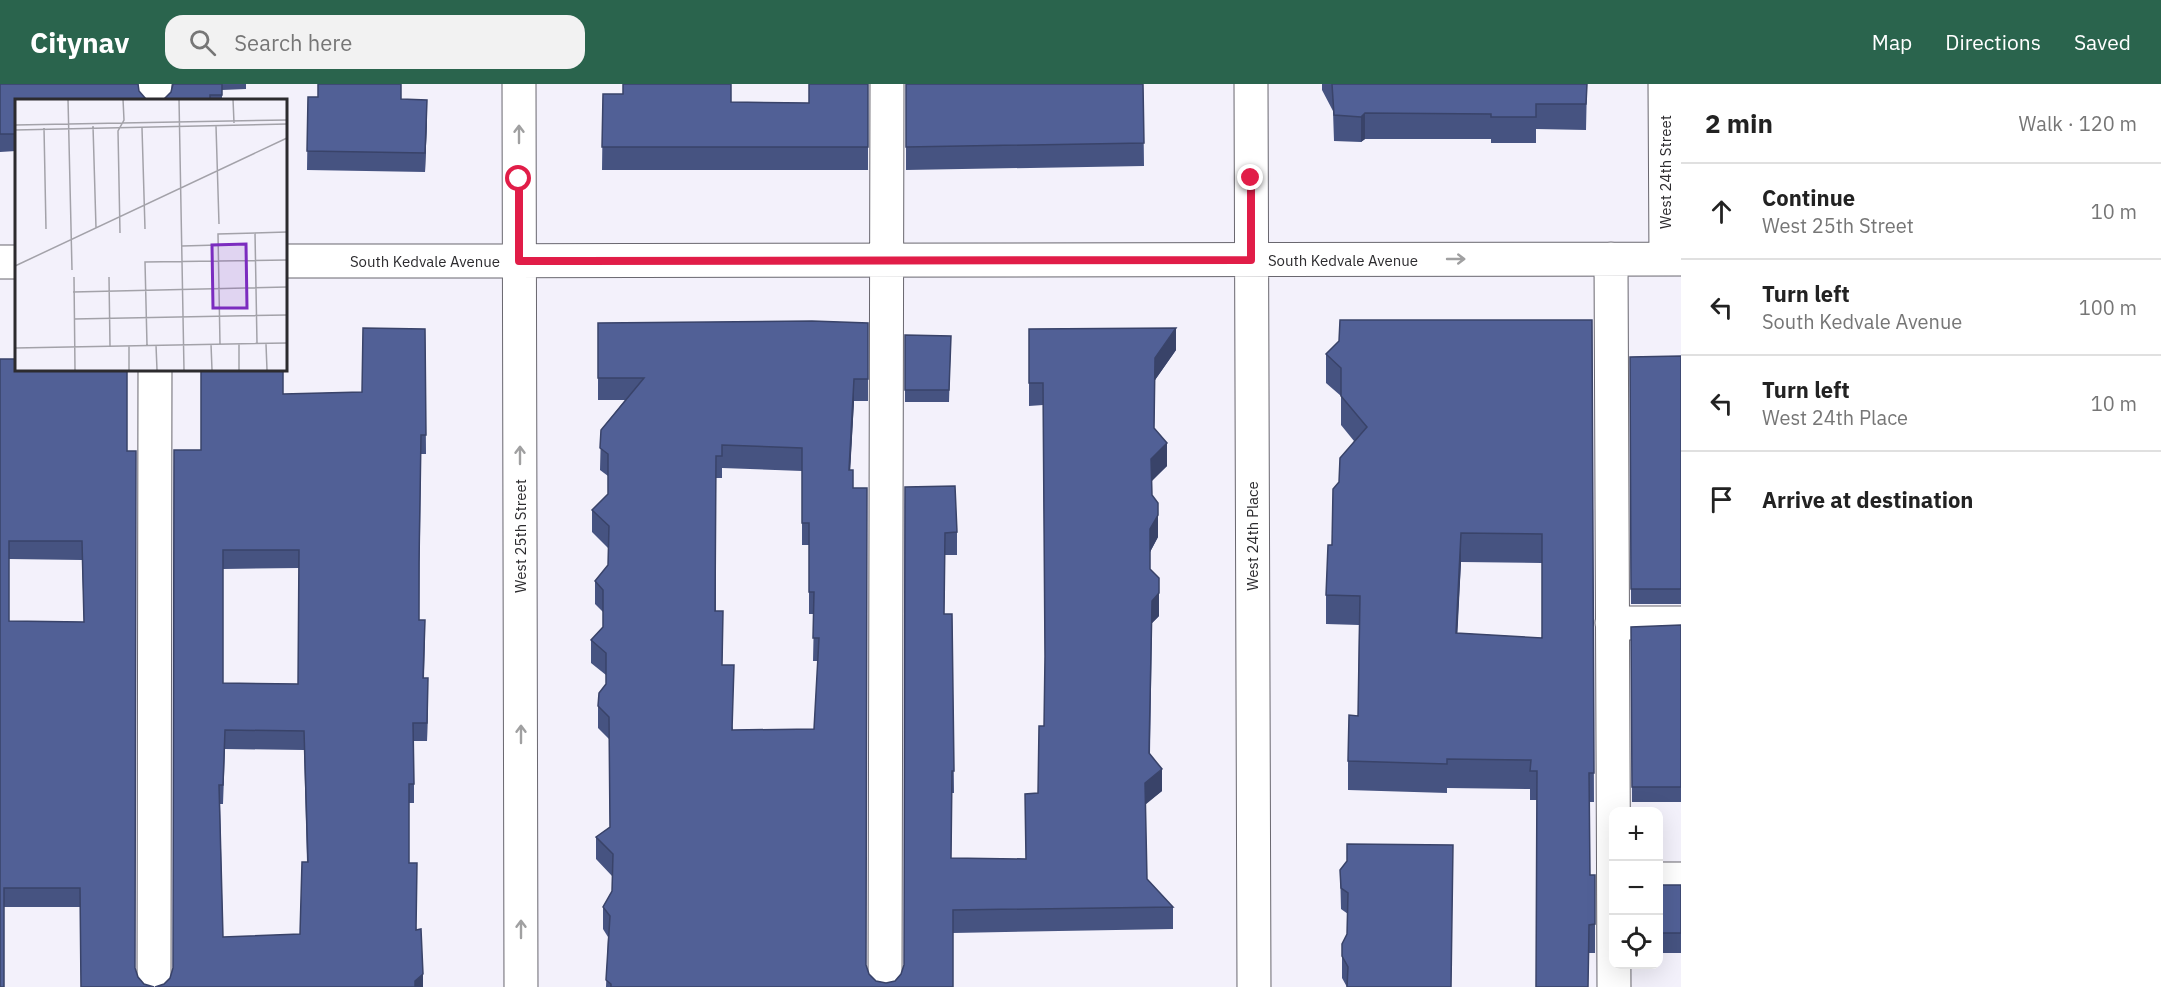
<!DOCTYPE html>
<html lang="en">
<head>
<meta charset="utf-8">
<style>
  body { margin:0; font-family:"IBM Plex Sans",sans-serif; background:#f2f2f2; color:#222 }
  .controls { position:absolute; right:18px; bottom:18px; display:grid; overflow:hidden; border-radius:12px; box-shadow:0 6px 24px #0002 }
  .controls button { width:54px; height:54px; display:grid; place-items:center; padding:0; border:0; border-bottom:2px solid #e0e0e0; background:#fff; color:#222; font:30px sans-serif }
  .stop { position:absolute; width:18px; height:18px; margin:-14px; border:4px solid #e11d48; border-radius:50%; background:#fff }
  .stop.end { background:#e11d48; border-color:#fff; box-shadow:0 2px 6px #0008 }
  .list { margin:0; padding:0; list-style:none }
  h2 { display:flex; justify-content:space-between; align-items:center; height:78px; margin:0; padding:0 24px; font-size:26px }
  h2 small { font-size:20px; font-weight:400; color:#767676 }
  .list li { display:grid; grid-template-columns:39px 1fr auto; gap:18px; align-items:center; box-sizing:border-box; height:96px; padding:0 24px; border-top:2px solid #e0e0e0 }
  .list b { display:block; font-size:22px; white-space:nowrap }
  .list p { margin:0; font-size:20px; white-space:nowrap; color:#767676 }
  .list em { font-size:20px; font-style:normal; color:#767676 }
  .icon { flex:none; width:33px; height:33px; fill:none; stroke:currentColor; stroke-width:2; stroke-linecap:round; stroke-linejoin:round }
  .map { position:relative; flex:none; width:1681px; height:903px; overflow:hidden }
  header { display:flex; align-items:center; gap:36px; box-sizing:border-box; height:84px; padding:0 30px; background:#2a644d; color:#fff }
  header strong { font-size:28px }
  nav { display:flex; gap:33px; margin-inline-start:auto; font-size:21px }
  .search { width:420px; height:54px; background:#f2f2f2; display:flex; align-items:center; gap:15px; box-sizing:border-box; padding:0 21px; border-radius:18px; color:#767676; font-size:22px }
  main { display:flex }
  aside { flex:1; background:#fff }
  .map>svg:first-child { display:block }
</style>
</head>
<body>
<header>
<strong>Citynav</strong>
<div class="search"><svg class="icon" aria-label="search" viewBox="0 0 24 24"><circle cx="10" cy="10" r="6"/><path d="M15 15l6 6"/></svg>Search here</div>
<nav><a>Map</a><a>Directions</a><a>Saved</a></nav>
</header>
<main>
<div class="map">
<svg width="1681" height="903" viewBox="0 0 1681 903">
  <rect width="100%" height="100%" fill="#f3f1fb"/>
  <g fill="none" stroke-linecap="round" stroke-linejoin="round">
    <!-- minor casing -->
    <g stroke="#69676f" stroke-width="35">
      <path id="minor" d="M 519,0 L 521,903
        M 1251,0 L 1254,903
        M 1665,0 L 1666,175
        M 155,16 L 155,0
        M 1611,175 L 1614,903
        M 285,177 L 1681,175
        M 0,178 L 16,178
        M 1612,539 L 1681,539
        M 1658,795 L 1681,795
        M 154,903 L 155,285
        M 885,903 L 887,0"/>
    </g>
    <!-- minor -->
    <use href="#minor" stroke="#fff" stroke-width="33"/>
  </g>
  <!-- wall -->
  <path fill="#465381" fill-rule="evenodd" d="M 0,0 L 16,16 L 16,67 L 0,68 Z
    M 172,0 L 246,0 L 246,5 L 222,6 L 222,16 L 158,16 L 164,15 L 171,8 Z
    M 868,0 L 868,86 L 602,86 L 603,10 L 623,10 L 731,18 L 809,19 Z
    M 906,0 L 1143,0 L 1144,82 L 906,86 Z
    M 1322,0 L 1587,0 L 1586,46 L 1536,45 L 1536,59 L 1491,59 L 1491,55 L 1365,55 L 1361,58 L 1334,57 L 1333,27 L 1322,6 Z
    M 308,13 L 401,15 L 427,35 L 425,88 L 307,86 Z
    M 1592,236 L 1594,718 L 1589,718 L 1590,791 L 1595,791 L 1595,869 L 1589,869 L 1537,716 L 1530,716 L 1530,705 L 1447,704 L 1447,709 L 1348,706 L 1348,677 L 1358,632 L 1359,541 L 1326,540 L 1326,511 L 1339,398 L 1354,357 L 1341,341 L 1341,312 L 1326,299 L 1326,270 ZM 1461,478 L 1542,479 L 1542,554 L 1457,549 Z
    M 598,239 L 868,239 L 868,317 L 854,317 L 850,386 L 853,404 L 866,881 L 869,890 L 876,897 L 886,899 L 895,897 L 901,890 L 904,881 L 905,403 L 957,448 L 957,471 L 945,471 L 944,530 L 952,530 L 954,709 L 952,709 L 951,774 L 1026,775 L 1038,709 L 1044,642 L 1045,580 L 1043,321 L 1029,322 L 1029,245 L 1176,266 L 1155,296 L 1154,345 L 1167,382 L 1151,397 L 1152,411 L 1158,441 L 1158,453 L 1150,468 L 1150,485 L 1159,516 L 1159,532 L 1152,539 L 1150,670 L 1162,707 L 1145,720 L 1147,795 L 1173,823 L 1173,845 L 953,849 L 953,903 L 606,903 L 608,853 L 603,845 L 603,823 L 612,807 L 612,792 L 596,775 L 596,753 L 610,743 L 609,655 L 598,644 L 598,622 L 606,600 L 606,591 L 591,579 L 591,556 L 603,543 L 603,528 L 595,520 L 595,497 L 608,481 L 608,464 L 592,448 L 592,426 L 608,410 L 608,392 L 600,386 L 601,346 L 625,316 L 598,316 ZM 722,384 L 802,387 L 802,461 L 809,461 L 809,530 L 814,530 L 813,577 L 818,577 L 814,645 L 733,646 L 722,581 L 723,549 L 716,527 L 716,394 L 722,394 Z
    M 425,245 L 426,370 L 421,370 L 419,536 L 425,554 L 424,594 L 428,612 L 427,657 L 414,657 L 414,719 L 409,719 L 409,779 L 423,903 L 164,900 L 170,894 L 173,884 L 201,366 L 283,310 L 362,308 ZM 299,484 L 298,600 L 223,599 L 223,485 ZM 225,665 L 304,666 L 307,778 L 300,850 L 223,853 L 220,720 L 223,720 Z
    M 905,251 L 951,252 L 949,318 L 905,318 Z
    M 1681,272 L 1681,520 L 1631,520 L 1630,273 Z
    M 0,275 L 127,285 L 81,903 L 80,823 L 4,823 ZM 9,475 L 82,476 L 84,538 L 9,537 Z
    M 1681,541 L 1681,718 L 1632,718 L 1631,543 Z
    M 1347,760 L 1451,903 L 1347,903 L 1342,894 L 1342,860 L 1347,850 L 1348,830 L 1341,825 L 1340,786 L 1347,778 Z
    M 1659,801 L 1681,801 L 1681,869 L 1659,869 Z"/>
  <!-- shaded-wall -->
  <path fill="#394369" d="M 427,16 L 427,35 L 425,88 L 425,69 Z
    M 1365,29 L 1365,55 L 1361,58 L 1361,33 Z
    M 1176,244 L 1176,266 L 1155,296 L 1155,274 Z
    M 854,295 L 854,317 L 849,408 L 849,386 Z
    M 1167,359 L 1167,382 L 1151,398 L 1151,375 Z
    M 1158,419 L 1158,453 L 1150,468 L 1150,445 Z
    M 1461,449 L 1461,478 L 1456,578 L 1456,549 Z
    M 1159,494 L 1159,532 L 1152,539 L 1152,517 Z
    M 428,594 L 428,612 L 427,657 L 427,639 Z
    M 1162,685 L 1162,707 L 1145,721 L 1145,699 Z
    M 423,890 L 423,903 L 415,903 L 415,897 Z"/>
  <!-- building -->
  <path fill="#516096" stroke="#394369" stroke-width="1.5" fill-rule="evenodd" d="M 0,0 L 138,0 L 139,7 L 146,15 L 153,16 L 16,16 L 16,50 L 0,50 Z
    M 173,0 L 222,0 L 222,11 L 210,11 L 210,16 L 158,16 L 164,15 L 171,8 Z
    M 318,0 L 401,0 L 401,15 L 427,16 L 425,69 L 307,67 L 308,13 L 318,13 Z
    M 623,0 L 731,0 L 731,18 L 809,19 L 809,0 L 868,0 L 868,63 L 602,63 L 603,10 L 623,10 Z
    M 906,0 L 1143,0 L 1144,59 L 906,63 Z
    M 1332,0 L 1587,0 L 1586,20 L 1536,20 L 1536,33 L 1491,33 L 1491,30 L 1365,29 L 1361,33 L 1334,31 Z
    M 1340,236 L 1592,236 L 1594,689 L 1589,689 L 1590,791 L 1595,791 L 1595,840 L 1589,841 L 1588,903 L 1536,903 L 1537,687 L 1530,687 L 1531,676 L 1447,675 L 1447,680 L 1348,677 L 1349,631 L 1358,632 L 1360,512 L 1326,511 L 1328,461 L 1332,461 L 1333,405 L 1339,398 L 1340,374 L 1367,343 L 1341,312 L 1341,284 L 1326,270 L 1339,257 ZM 1461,449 L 1542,450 L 1542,554 L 1456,549 Z
    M 812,237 L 868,239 L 868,295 L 854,295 L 849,386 L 853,386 L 853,404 L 867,404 L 866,881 L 869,890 L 876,897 L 886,899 L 895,897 L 901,890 L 904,881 L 905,403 L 955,402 L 957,448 L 945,449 L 944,530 L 952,530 L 954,687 L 952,687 L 951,774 L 1026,775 L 1025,710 L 1038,709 L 1039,642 L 1044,642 L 1045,572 L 1043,299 L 1029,299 L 1029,245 L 1176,244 L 1155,274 L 1154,344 L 1167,359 L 1151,375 L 1152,411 L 1158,419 L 1158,431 L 1150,445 L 1150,485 L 1159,494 L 1159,509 L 1152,517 L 1149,669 L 1162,685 L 1145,699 L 1147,795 L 1173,823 L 953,826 L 953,903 L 611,903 L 611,900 L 606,896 L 610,832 L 603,823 L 612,807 L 613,770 L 596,753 L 610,743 L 609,633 L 598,622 L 599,609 L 606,600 L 606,569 L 591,556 L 603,543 L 603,506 L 595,497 L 608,481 L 609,442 L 592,426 L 608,410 L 608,370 L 600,364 L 601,346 L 644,294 L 598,294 L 598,239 ZM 722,361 L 802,364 L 802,439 L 809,439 L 809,508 L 814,508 L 813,554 L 819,554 L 814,645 L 732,646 L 734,581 L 722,581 L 723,527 L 715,527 L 716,372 L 722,372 Z
    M 363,244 L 425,245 L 426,351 L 421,351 L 419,479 L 419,536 L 425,536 L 423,594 L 428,594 L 427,639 L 413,639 L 414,700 L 409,700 L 409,779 L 417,779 L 416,846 L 421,845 L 423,890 L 415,897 L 415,903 L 155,903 L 164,900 L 170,894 L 173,884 L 174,366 L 201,366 L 201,285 L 283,285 L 283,310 L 362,308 ZM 223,466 L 299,466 L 298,600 L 223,599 ZM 225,646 L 304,647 L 308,778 L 302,778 L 300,850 L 223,853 L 219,701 L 223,701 Z
    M 905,251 L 951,252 L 949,306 L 905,306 Z
    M 1681,272 L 1681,505 L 1631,505 L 1630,273 Z
    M 0,275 L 16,275 L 16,285 L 127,285 L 127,367 L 136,367 L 135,884 L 138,893 L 144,900 L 154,903 L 81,903 L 80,804 L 4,804 L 4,903 L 0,903 ZM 9,457 L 82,457 L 84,538 L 9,537 Z
    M 1681,541 L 1681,703 L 1632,703 L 1631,543 Z
    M 1347,760 L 1453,761 L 1451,903 L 1347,903 L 1348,883 L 1342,872 L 1342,860 L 1347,850 L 1348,809 L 1341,804 L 1340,786 L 1347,777 Z
    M 1659,801 L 1681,801 L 1681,849 L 1659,849 Z"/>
  <!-- one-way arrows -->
  <defs><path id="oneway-shaft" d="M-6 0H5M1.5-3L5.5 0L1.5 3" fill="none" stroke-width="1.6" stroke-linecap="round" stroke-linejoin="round" transform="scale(1.5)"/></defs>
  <g stroke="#a0a0a1">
    <use href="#oneway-shaft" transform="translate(519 50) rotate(-90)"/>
    <use href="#oneway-shaft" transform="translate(1456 175)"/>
    <use href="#oneway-shaft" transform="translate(520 371) rotate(-90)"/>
    <use href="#oneway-shaft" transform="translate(521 650) rotate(-90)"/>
    <use href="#oneway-shaft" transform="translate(521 845) rotate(-90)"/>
  </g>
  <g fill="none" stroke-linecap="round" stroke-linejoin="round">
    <!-- route -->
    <path stroke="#e11d48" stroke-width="8" d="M 519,95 L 519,177 L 576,177 L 1251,176 L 1251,94"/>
  </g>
  <g text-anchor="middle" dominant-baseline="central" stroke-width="6" stroke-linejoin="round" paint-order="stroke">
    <!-- street labels -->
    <g font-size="15" fill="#2c2b2e" stroke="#fff">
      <text transform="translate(1665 88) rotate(-90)">West 24th Street</text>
      <text x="1343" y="176">South Kedvale Avenue</text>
      <text x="425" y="177">South Kedvale Avenue</text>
      <text transform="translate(520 452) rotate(-90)">West 25th Street</text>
      <text transform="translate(1252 452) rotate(-90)">West 24th Place</text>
    </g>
  </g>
  <!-- overview -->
  <g transform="translate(15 15)">
    <rect width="272" height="272" fill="#f3f1fb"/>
    <path fill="none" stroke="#a3a2a9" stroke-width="1.5" d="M 53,0 L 57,171M 164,0 L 169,271M 218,0 L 219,24M 0,26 L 272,21M 78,27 L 81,129M 201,27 L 204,125M 29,29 L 31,130M 127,29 L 130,130M 0,31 L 272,25M 105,134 L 103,32 L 109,21 L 108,0M 240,134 L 242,244M 167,147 L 203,146M 0,167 L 272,39M 59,178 L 60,271M 94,178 L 95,247M 58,193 L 272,188M 59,220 L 272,216M 196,245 L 197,271M 205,245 L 203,135 L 272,133M 224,245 L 224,271M 251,245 L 252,271M 132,246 L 130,163 L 272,161M 141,246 L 142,271M 114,247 L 114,271M 0,249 L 272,244"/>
    <path fill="#7b2cbf" fill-opacity="0.15" stroke="#7b2cbf" stroke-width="3" d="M 231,145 L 232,209 L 198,209 L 197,146 Z"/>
    <rect width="272" height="272" fill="none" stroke="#2c2b2e" stroke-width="3"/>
  </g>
</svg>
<div class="controls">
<button>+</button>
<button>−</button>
<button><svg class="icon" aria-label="locate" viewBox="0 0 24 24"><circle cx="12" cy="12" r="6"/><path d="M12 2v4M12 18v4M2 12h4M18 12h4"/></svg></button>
</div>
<div class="stop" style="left:519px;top:95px"></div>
<div class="stop end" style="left:1251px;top:94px"></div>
</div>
<aside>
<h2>2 min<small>Walk · 120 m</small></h2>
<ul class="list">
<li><svg class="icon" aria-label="ahead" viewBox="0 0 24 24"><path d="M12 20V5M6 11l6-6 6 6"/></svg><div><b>Continue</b><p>West 25th Street</p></div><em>10 m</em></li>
<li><svg class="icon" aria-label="left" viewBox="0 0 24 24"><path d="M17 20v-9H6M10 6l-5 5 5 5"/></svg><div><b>Turn left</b><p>South Kedvale Avenue</p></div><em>100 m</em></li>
<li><svg class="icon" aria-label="left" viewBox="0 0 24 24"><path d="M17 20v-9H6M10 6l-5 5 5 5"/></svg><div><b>Turn left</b><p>West 24th Place</p></div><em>10 m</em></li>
<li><svg class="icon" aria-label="arrive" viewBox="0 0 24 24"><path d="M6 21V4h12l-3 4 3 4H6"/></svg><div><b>Arrive at destination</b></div></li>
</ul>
</aside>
</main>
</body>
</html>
